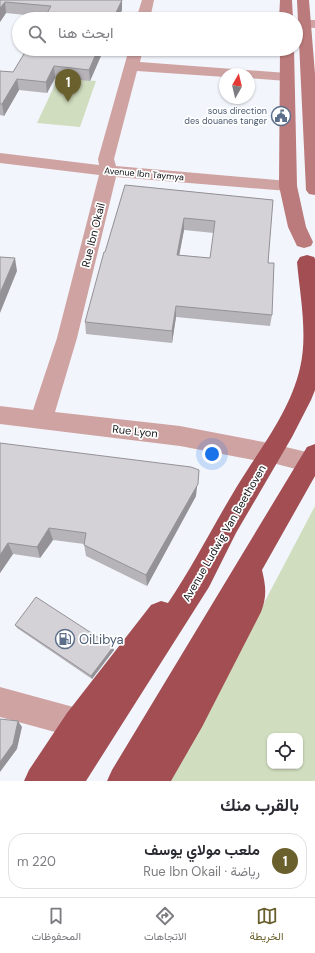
<!DOCTYPE html>
<html lang="ar">
<head>
<meta charset="utf-8">
<style>
  body { margin:0; font-family:"DM Sans",Vazirmatn,sans-serif; background:#f7f7f7; color:#2b2b33; direction:rtl }
  .controls { position:absolute; right:12px; bottom:12px; display:grid; overflow:hidden; border-radius:8px; box-shadow:0 1px 3px #0004 }
  .controls button { width:36px; height:36px; display:grid; place-items:center; padding:0; border:0; border-bottom:1px solid #e1e1e2; background:#fff; color:#2b2b33; font:20px sans-serif }
  .compass { position:absolute; left:219px; top:68px; width:36px; height:36px; border-radius:50%; background:#fff; box-shadow:0 1px 3px #0004; rotate:8deg }
  .you { position:absolute; left:212px; top:454px; width:14px; height:14px; margin:-10px; border:3px solid #fff; border-radius:50%; background:#1a73e8; box-shadow:0 0 0 6px #1a73e833 }
  .badge { display:grid; place-items:center; width:26px; height:26px; border-radius:50%; background:#6a602d; color:#fff; font-size:13px; font-weight:700 }
  .pin { position:absolute; translate:-50% -33px; filter:drop-shadow(0 1px 2px #0008) }
  .pin::after { content:''; position:absolute; top:21px; width:14px; height:12px; background:inherit; clip-path:polygon(0 0,100% 0,50% 100%) }
  .list { margin:0; padding:0; list-style:none }
  h2 { display:flex; justify-content:space-between; align-items:center; height:52px; margin:0; padding:0 16px; font-size:17px }
  h2 small { font-size:13px; font-weight:400; color:#7c7c81 }
  .list li { display:grid; grid-template-columns:26px 1fr auto; gap:12px; align-items:center; box-sizing:border-box; height:56px; margin:0 8px 8px; padding:0 8px; border:1px solid #e1e1e2; border-radius:16px }
  .list b { display:block; font-size:15px; white-space:nowrap }
  .list p { margin:0; font-size:13px; white-space:nowrap; color:#7c7c81 }
  .list em { font-size:13px; font-style:normal; color:#7c7c81 }
  .icon { flex:none; width:22px; height:22px; fill:none; stroke:currentColor; stroke-width:2; stroke-linecap:round; stroke-linejoin:round }
  .map { position:relative; flex:none; width:315px; height:781px; overflow:hidden; direction:ltr }
  .search { position:absolute; background:#fff; box-shadow:0 1px 3px #0004; left:12px; right:12px; top:12px; height:44px; display:flex; align-items:center; gap:10px; box-sizing:border-box; padding:0 14px; border-radius:22px; color:#7c7c81; font-size:15px }
  .sheet { height:116px; background:#fff }
  nav { display:flex; justify-content:space-around; align-items:center; box-sizing:border-box; height:56px; border-top:1px solid #e1e1e2; background:#fff; font-size:11px; color:#7c7c81 }
  nav a { display:grid; justify-items:center; gap:2px }
  nav .on { color:#6a602d }
  .map>svg:first-child { display:block }
</style>
</head>
<body>
<div class="map">
<svg width="315" height="781" viewBox="0 0 315 781">
  <rect width="100%" height="100%" fill="#f2f6fc"/>
  <!-- green -->
  <path fill="#d1ddbf" fill-rule="evenodd" d="M 58,78 L 96,81 L 80,127 L 37,123 Z
    M 315,506 L 315,781 L 166,781 L 223,681 ZM 270,736 L 300,736 L 300,766 L 270,766 Z"/>
  <g fill="none" stroke-linecap="round" stroke-linejoin="round">
    <!-- minor -->
    <path fill="#d0a3a3" fill-rule="evenodd" d="M 142,0 L 154,0 L 150,19 L 136,19 Z
      M 305,20 L 315,20 L 315,28 L 300,27 L 298,24 L 300,21 Z
      M 129,49 L 143,49 L 140,62 L 287,73 L 292,74 L 294,77 L 292,80 L 287,81 L 249,78 L 249,74 L 225,74 L 225,77 L 137,71 L 114,159 L 116,166 L 288,181 L 294,182 L 297,186 L 294,190 L 288,191 L 116,177 L 77,338 L 55,412 L 180,426 L 269,443 L 277,446 L 281,453 L 277,460 L 269,463 L 180,446 L 0,424 L 0,406 L 33,410 L 57,338 L 99,175 L 0,163 L 0,153 L 99,165 L 98,159 Z
      M 0,687 L 77,708 L 87,713 L 92,723 L 87,733 L 77,738 L 0,717 Z"/>
    <!-- tertiary -->
    <path fill="#d0a3a3" fill-rule="evenodd" d="M 269,443 L 315,454 L 315,474 L 261,460 L 257,453 L 261,446 Z"/>
    <!-- secondary -->
    <path fill="#bb7a7b" fill-rule="evenodd" d="M 280,0 L 292,0 L 293,19 L 279,19 Z
      M 297,0 L 309,0 L 315,74 L 315,195 L 309,194 L 306,190 Z
      M 280,49 L 294,49 L 297,186 L 306,227 L 313,242 L 311,246 L 304,248 L 297,246 L 288,227 L 279,186 Z"/>
    <!-- trunk -->
    <path fill="#a24e53" fill-rule="evenodd" d="M 307,255 L 314,257 L 315,259 L 315,390 L 311,400 L 292,437 L 236,533 L 209,587 L 86,781 L 24,781 L 29,770 L 67,713 L 151,605 L 161,601 L 168,603 C 193,566 213,526 236,488 C 259,450 290,412 300,368 C 308,334 300,296 297,262 L 300,257 Z
      M 315,444 L 315,476 L 262,570 C 266,587 267,596 261,612 L 202,727 L 171,781 L 107,781 L 112,770 L 307,447 Z"/>
  </g>
  <!-- wall -->
  <path fill="#b6b4b9" fill-rule="evenodd" d="M 0,0 L 122,0 L 122,10 L 118,19 L 44,19 L 45,17 L 6,13 L 0,22 Z
    M 27,49 L 104,49 L 90,81 L 55,78 L 47,93 L 19,90 L 4,116 L 0,115 L 0,71 L 13,72 Z
    M 125,185 L 273,200 L 268,263 L 272,315 L 270,326 L 176,317 L 172,343 L 86,334 L 85,322 ZM 184,230 L 214,233 L 210,258 L 179,255 Z
    M 0,443 L 196,496 L 147,586 L 86,556 L 84,544 L 53,540 L 40,558 L 13,554 L 0,573 Z
    M 15,625 L 114,650 L 92,679 L 17,628 Z"/>
  <!-- shaded-wall -->
  <path fill="#949296" d="M 122,0 L 122,10 L 118,19 L 113,19 Z
    M 5,2 L 6,13 L 0,22 L 0,8 Z
    M 98,49 L 104,49 L 90,81 L 89,70 Z
    M 54,66 L 55,78 L 47,93 L 46,82 Z
    M 17,79 L 19,90 L 4,116 L 2,104 Z
    M 184,218 L 184,230 L 177,267 L 177,255 Z
    M 15,258 L 17,271 L 0,313 L 0,293 Z
    M 176,306 L 176,317 L 172,343 L 172,331 Z
    M 199,470 L 196,496 L 147,586 L 146,575 Z
    M 49,528 L 53,540 L 40,558 L 37,547 Z
    M 8,543 L 13,554 L 0,573 L 0,555 Z
    M 113,647 L 114,650 L 92,679 L 91,676 Z
    M 18,721 L 22,727 L 17,749 L 0,772 L 0,762 Z"/>
  <!-- building -->
  <path fill="#d4d1d7" stroke="#949296" fill-rule="evenodd" d="M 0,0 L 122,0 L 113,19 L 44,19 L 51,6 L 5,2 L 0,8 Z
    M 27,49 L 98,49 L 89,70 L 54,66 L 46,82 L 17,79 L 2,104 L 0,104 L 0,71 L 13,72 Z
    M 125,185 L 273,200 L 268,263 L 274,263 L 272,315 L 176,306 L 172,331 L 85,322 L 104,252 L 105,252 ZM 184,218 L 215,221 L 210,258 L 177,255 Z
    M 0,257 L 15,258 L 0,293 Z
    M 0,443 L 191,467 L 199,470 L 198,484 L 146,575 L 84,545 L 86,533 L 49,528 L 37,547 L 8,543 L 0,555 Z
    M 36,597 L 113,647 L 91,676 L 15,625 Z
    M 0,719 L 18,721 L 13,744 L 0,762 Z"/>
  <!-- icons -->
  <defs>
    <g id="civic-ring" transform="scale(1)"><circle r="9.5" fill="#fff" stroke="#5c6f8a" stroke-width="1.5"/><path d="M-.6-6.5H3V-4.5H.6V-3L4-1V1h2V6H-6V1h2V-1L-.6-3ZM-1.2 2.5V6h2.4V2.5Z" fill="#5c6f8a"/></g>
    <g id="fuel-ring" transform="scale(1)"><circle r="9.5" fill="#fff" stroke="#5c6f8a" stroke-width="1.5"/><path d="M-5.5-6h7V0h2V4h1.3V-2.5L3-4.5l.8-.8L6-3V5H2.5V1h-1V6h-7ZM-4.2-4.7v3.2H.2V-4.7Z" fill="#5c6f8a"/></g>
  </defs>
  <g fill-rule="evenodd">
    <use href="#civic-ring" x="281" y="116"/>
    <use href="#fuel-ring" x="65" y="639"/>
  </g>
  <g text-anchor="middle" dominant-baseline="central" stroke-width="3.5" stroke-linejoin="round" paint-order="stroke">
    <!-- far-service labels -->
    <g font-size="9" fill="#4e5e75" stroke="#fff" text-anchor="end">
      <text x="267" y="111">sous direction<tspan x="267" dy="10">des douanes tanger</tspan></text>
    </g>
    <!-- far-street labels -->
    <g font-size="9" fill="#131416" stroke="#fff">
      <text transform="translate(144 174) rotate(5)">Avenue Ibn Taymya</text>
    </g>
    <!-- street labels -->
    <g font-size="11" fill="#131416" stroke="#fff">
      <text transform="translate(93 235) rotate(-76)">Rue Ibn Okail</text>
      <text transform="translate(135 431) rotate(6)">Rue Lyon</text>
      <text transform="translate(224 533) rotate(-60)">Avenue Ludwig Van Beethoven</text>
    </g>
    <!-- near-service labels -->
    <g font-size="13" fill="#4e5e75" stroke="#fff" text-anchor="start">
      <text x="79" y="639">OiLibya</text>
    </g>
  </g>
</svg>
<div class="controls">
<button><svg class="icon" aria-label="locate" viewBox="0 0 24 24"><circle cx="12" cy="12" r="6"/><path d="M12 2v4M12 18v4M2 12h4M18 12h4"/></svg></button>
</div>
<svg class="compass" viewBox="-18 -18 36 36"><path d="M0-13l5 13h-10z" fill="#e53935"/><path d="M0 13l5-13h-10z" fill="#7c7c81"/></svg>
<div class="you"></div>
<div class="pin badge" style="left:68px;top:102px">1</div>
<div class="search"><svg class="icon" aria-label="search" viewBox="0 0 24 24"><circle cx="10" cy="10" r="6"/><path d="M15 15l6 6"/></svg>ابحث هنا</div>
</div>
<section class="sheet">
<h2>بالقرب منك<small></small></h2>
<ul class="list">
<li><span class="badge">1</span><div><b>ملعب مولاي يوسف</b><p>رياضة · Rue Ibn Okail</p></div><em>220 m</em></li>
</ul>
</section>
<nav>
<a class="on"><svg class="icon" aria-label="map" viewBox="0 0 24 24"><path d="M3 6l6-2 6 2 6-2v14l-6 2-6-2-6 2zM9 4v14M15 6v14"/></svg>الخريطة</a>
<a><svg class="icon" aria-label="directions" viewBox="0 0 24 24"><path d="M12 3l9 9-9 9-9-9zM9 14v-3h6M13 9l2 2-2 2"/></svg>الاتجاهات</a>
<a><svg class="icon" aria-label="saved" viewBox="0 0 24 24"><path d="M7 4h10v16l-5-4-5 4z"/></svg>المحفوظات</a>
</nav>
</body>
</html>
